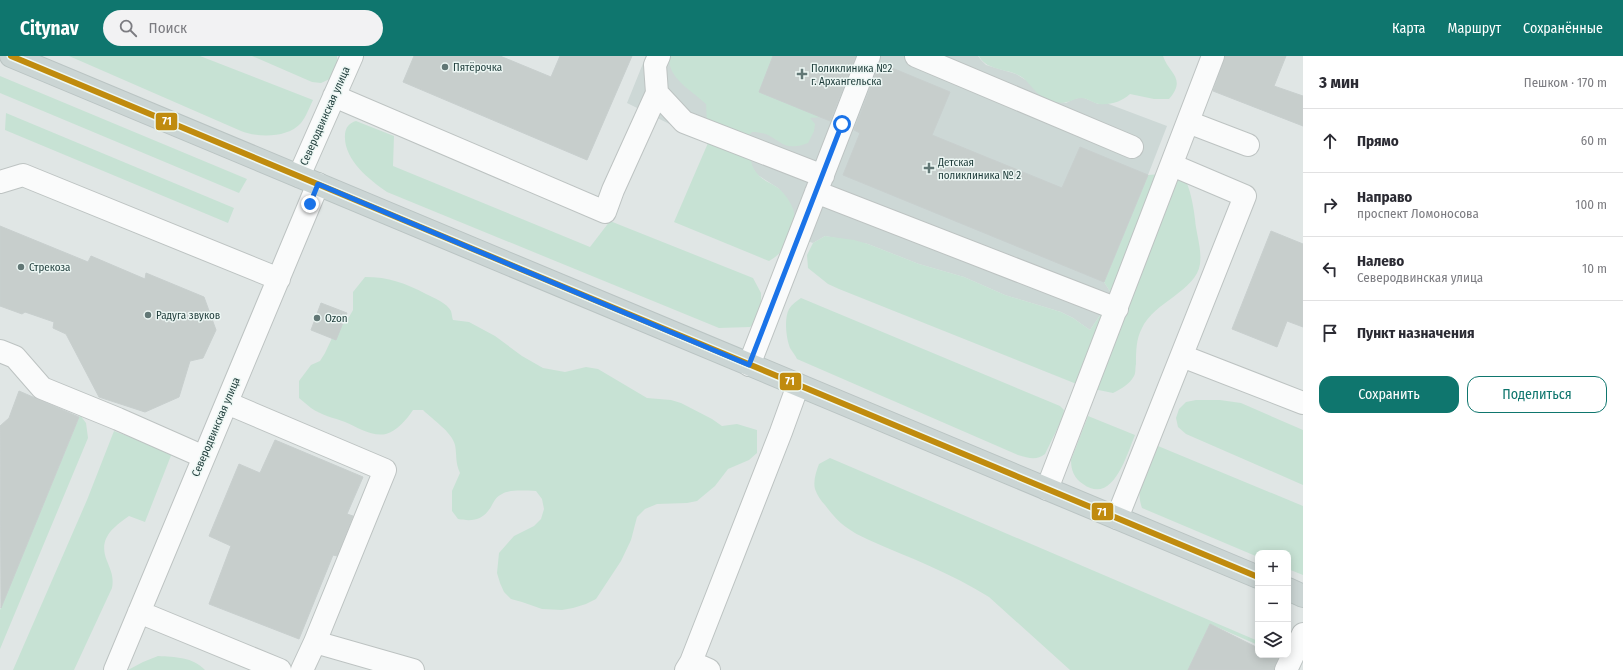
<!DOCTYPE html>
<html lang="ru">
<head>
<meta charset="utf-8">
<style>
  body { margin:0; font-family:"Fira Sans Condensed",sans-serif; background:#f2f2f3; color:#2b2b33 }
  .controls { position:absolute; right:12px; bottom:12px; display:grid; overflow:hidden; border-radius:8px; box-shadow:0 2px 10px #0003 }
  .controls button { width:36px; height:36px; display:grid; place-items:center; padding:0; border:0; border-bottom:1px solid #e1e1e2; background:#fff; color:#2b2b33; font:20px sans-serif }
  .stop { position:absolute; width:12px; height:12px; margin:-9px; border:3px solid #1a73e8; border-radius:50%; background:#fff }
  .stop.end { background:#1a73e8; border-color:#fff; box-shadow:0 1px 4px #0008 }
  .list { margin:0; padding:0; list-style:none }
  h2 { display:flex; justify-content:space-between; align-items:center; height:52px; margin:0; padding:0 16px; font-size:17px }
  h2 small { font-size:13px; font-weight:400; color:#7c7c81 }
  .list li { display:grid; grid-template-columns:26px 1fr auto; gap:12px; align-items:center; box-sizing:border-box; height:64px; padding:0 16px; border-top:1px solid #e1e1e2 }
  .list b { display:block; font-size:15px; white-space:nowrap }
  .list p { margin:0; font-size:13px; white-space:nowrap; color:#7c7c81 }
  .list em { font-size:13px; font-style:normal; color:#7c7c81 }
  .actions { display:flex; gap:8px; padding:12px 16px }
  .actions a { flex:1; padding:9px 0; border:1px solid #0f766e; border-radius:12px; text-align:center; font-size:14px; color:#0f766e }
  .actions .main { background:#0f766e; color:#fff }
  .icon { flex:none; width:22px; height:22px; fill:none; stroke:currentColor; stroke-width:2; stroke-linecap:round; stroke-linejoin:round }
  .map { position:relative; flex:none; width:1303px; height:614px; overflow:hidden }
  header { display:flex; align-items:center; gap:24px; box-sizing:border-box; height:56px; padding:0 20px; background:#0f766e; color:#fff }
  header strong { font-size:19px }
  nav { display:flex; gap:22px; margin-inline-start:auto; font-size:14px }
  .search { width:280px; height:36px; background:#f2f2f3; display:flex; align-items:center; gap:10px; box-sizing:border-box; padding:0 14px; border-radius:22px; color:#7c7c81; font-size:15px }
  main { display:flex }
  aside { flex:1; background:#fff }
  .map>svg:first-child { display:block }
</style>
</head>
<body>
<header>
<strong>Citynav</strong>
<div class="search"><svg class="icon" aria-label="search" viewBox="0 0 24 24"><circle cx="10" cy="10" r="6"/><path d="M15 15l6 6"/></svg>Поиск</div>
<nav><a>Карта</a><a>Маршрут</a><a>Сохранённые</a></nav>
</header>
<main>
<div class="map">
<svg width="1303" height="614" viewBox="0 0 1303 614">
  <rect width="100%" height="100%" fill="#e0e6e5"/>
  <!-- built -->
  <path fill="#cdd8d6" d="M 646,0 L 978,0 L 981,4 L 986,9 L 1016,18 L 1029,26 L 1043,41 L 1066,47 L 1074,43 L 1082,41 L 1098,48 L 1106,47 L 1167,70 L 1148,119 L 1104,226 L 1111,237 L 1107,249 L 1090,274 L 1073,262 L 1061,256 L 1005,239 L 964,221 L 919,208 L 868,188 L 825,180 L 813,187 L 790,179 L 795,160 L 778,132 L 708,87 L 627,47 Z"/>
  <!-- green -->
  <path fill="#c7e2d4" d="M 69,0 L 200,0 L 313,44 C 309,52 306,61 301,67 C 288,82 258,82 241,75 Z
    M 252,0 L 337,0 L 337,6 L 334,21 L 321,27 L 312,26 Z
    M 669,0 L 773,0 L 759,36 L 821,61 L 810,62 L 815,68 L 814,75 L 808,87 C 804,88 800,90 796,90 C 784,92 778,84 768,79 C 763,77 758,76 752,76 L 748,80 C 749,91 749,108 756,116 C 761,124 771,127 778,132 C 787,139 798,156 794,168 C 793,172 790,175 789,179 C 781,194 784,196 769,205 L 674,166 L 708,87 L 706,48 C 691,34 667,22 669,0 Z
    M 979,0 L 1163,0 C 1169,18 1187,22 1169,43 L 1154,43 L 1130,38 C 1121,46 1111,49 1099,48 C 1093,47 1088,42 1081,42 C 1076,42 1072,45 1067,46 C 1060,48 1049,45 1043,41 C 1032,35 1029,23 1016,18 C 1004,13 985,13 979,0 Z
    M 0,20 L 247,123 L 239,137 L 0,37 Z
    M 6,57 L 234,152 L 228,167 L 5,74 Z
    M 356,65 L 394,80 L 393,110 L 590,191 L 610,165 L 753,222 L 761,237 L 761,248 L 755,267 L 750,271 L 719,272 L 387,136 C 368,123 343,103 345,78 C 346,71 349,67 356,65 Z
    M 1176,117 C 1178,118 1182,120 1184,122 C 1190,130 1194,153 1195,163 C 1196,178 1202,192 1200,208 C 1196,235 1154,246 1142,272 C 1136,283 1136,296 1136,308 C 1135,312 1136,317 1134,320 C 1130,328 1121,333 1113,337 L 1084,331 L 839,233 L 828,228 L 808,212 L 807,199 L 813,187 L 825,180 L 854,184 L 868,188 L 919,208 L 964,221 L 1005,239 L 1061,256 L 1073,262 L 1090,274 L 1107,249 L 1111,237 L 1104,226 L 1148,119 Z
    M 365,221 C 389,221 405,227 426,238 C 434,242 447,247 451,255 C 452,258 452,262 453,264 L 469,266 L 495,280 L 522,300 L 543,312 L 565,316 L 586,311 L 598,313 L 647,342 L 671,344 L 681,347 L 712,363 L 722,370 L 737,368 L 757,374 L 757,397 L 749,404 L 728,413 L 715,430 L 697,445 L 687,447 L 657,448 L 645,453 L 637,461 L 631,484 L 621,505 L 596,543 L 586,548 L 573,552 L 562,554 L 542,553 L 522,546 L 511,543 L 504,536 L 500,527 L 497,517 L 499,497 L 514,480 L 534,470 L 541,463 L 544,453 L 542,443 L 536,435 C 526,435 510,433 502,438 C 497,440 494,445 492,449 C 484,464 473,466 458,463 L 452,455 L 452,435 L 460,417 C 455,406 457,399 455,389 C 452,376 433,364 423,354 L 413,354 C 407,363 397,375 386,378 C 372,381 357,371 345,366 C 334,362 321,359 311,352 C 307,349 303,345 299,342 L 299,325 L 311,309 L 320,305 L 325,297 L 332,282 L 349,261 L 353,254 L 353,236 Z
    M 801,242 L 1060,350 L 1064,354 L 1063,361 L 1045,398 C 1036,405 1029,402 1018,399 L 797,303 C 795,299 792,295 790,292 C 786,282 784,262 789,253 C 792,248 797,245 801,242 Z
    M 1196,344 L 1220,344 L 1241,347 L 1303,374 L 1303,429 L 1186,378 L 1178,371 L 1176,362 L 1179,353 L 1186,346 Z
    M 80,359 L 86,367 L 88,382 L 0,593 L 0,554 Z
    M 1088,360 L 1135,379 C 1127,398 1113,450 1083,428 C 1074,422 1071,414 1071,404 Z
    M 114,375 L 172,397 L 145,466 L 129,460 C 112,472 98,483 107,505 C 111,515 114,521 112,532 L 74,614 L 13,614 L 87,444 Z
    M 1158,390 L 1303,450 L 1303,519 L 1288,513 L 1288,497 L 1258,497 L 1258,501 L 1142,452 C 1134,430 1147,409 1158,390 Z
    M 830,402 L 1258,585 L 1258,589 L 1210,568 L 1188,614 L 1070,614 L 989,541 C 951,517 910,502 869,484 C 849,475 838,467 825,449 C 821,445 817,439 815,433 C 813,425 816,416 819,408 Z
    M 158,600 C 175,601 193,601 205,614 L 128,614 L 143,606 Z"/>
  <!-- building -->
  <path fill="#c7cecc" stroke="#c8cfce" d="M 414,0 L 500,0 L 551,21 L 560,0 L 632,0 L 587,104 L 403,26 Z
    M 773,0 L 856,0 L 830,65 L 759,36 Z
    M 1225,0 L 1286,0 L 1274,30 L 1303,40 L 1303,70 L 1213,35 Z
    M 880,7 L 950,36 L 932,79 L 1062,132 L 1080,91 L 1148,119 L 1104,226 L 843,119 L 860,77 L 854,74 Z
    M 0,170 L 88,206 L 91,200 L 145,223 L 146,217 L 204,241 L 216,274 L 203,302 L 190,305 L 179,341 L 145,356 L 99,341 L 66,278 L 53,272 L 54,266 L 25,256 L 22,258 L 0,250 Z
    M 1271,175 L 1303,188 L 1303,271 L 1287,265 L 1277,291 L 1232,273 Z
    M 321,247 L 347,257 L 336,284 L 311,274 Z
    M 19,335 L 79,361 L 1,552 L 0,370 L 9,362 Z
    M 275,384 L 363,421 L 347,458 L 353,460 L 337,500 L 333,499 L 299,583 L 209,548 L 231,490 L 209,480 L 239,408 L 260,417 Z
    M 1210,568 L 1258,592 L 1258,599 L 1272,599 L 1278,602 L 1274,614 L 1188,614 Z"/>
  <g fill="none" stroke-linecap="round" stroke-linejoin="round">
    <!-- minor casing -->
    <g stroke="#bdc3c2" stroke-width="24">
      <path id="minor" d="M 659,0 L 655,9 L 657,37 L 684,66 L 823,120
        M 916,0 L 1132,91
        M 334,40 L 605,156 L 613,134 L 657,37
        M 1188,66 L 1248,89
        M 299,120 L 352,0
        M 0,126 L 23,119 L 279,223
        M 816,136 L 1117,253
        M 0,295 L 15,301 L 42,332 L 118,363 L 204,401
        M 1182,300 L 1303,347
        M 749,309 L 869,0
        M 227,347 L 385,414 L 315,586 L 302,614
        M 1047,433 L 1213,0
        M 1117,462 L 1245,140 L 1172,109
        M 139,556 L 280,614
        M 315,586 L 413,614
        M 691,606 L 709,614
        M 115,614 L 318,128
        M 686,614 L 691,606 L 781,376 L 798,329
        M 1286,614 L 1303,578"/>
    </g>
    <!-- major casing -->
    <g stroke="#bac4c3" stroke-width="24">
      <path id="major" d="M 11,0 L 1258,521
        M 1288,533 L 1303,540"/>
    </g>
    <!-- minor -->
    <use href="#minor" stroke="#fafbfb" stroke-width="22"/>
    <!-- major -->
    <use href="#major" stroke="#cbd5d4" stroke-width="22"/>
    <!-- bus-1 casing -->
    <g stroke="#edf7f4" stroke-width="9">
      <path id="bus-1" d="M 11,0 L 1258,521"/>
    </g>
    <!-- bus-1 -->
    <use href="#bus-1" stroke="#c08b0e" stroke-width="6"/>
  </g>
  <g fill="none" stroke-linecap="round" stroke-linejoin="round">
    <!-- route -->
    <path stroke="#1a73e8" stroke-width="5" d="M 310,148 L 318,128 L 749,309 L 842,68"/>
  </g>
  <!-- markers -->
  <g fill="#617775" stroke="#edf7f4" stroke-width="1.5">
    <circle cx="445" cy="11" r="4"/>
    <path d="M800 12h4v4h4v4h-4v4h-4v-4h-4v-4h4z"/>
    <path d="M927 106h4v4h4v4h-4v4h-4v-4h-4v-4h4z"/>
    <circle cx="21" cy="211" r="4"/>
    <circle cx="148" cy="259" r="4"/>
    <circle cx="317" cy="262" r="4"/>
  </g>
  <g text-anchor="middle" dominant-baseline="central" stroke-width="3" stroke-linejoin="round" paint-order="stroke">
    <!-- poi labels -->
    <g font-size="11" fill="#1d3b39" stroke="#edf7f4" text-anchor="start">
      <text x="453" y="11">Пятёрочка</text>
      <text x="811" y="12">Поликлиника №2<tspan x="811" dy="13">г. Архангельска</tspan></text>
      <text x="938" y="106">Детская<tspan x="938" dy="13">поликлиника № 2</tspan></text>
      <text x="29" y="211">Стрекоза</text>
      <text x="156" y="259">Радуга звуков</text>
      <text x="325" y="262">Ozon</text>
    </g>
    <!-- street labels -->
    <g font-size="11" fill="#1d3b39" stroke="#edf7f4">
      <text transform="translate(325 60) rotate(-66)">Северодвинская улица</text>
      <text transform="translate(216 371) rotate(-67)">Северодвинская улица</text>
    </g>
  </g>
  <g stroke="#edf7f4" stroke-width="1.5">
    <rect x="155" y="56" width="23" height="19" rx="4" fill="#c08b0e"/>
    <rect x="779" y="316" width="23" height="19" rx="4" fill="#c08b0e"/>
    <rect x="1091" y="446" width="23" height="19" rx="4" fill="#c08b0e"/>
  </g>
  <g font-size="11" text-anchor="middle" font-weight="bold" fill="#fff">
    <text x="167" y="69">71</text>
    <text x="790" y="329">71</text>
    <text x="1102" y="460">71</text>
  </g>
</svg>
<div class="controls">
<button>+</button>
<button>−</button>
<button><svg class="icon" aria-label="layers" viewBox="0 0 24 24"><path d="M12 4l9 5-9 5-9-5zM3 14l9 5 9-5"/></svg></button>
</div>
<div class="stop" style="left:842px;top:68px"></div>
<div class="stop end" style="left:310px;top:148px"></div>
</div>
<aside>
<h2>3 мин<small>Пешком · 170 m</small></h2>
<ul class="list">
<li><svg class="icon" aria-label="ahead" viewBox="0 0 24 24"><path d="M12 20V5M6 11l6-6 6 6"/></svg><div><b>Прямо</b></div><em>60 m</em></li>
<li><svg class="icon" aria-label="right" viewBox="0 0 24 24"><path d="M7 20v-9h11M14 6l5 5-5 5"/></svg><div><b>Направо</b><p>проспект Ломоносова</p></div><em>100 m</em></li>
<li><svg class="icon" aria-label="left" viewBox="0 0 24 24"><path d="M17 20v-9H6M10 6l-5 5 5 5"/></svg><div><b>Налево</b><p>Северодвинская улица</p></div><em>10 m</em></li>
<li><svg class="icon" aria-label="arrive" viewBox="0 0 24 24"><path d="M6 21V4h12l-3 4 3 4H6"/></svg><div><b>Пункт назначения</b></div></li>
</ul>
<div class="actions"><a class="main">Сохранить</a><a>Поделиться</a></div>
</aside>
</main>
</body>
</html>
